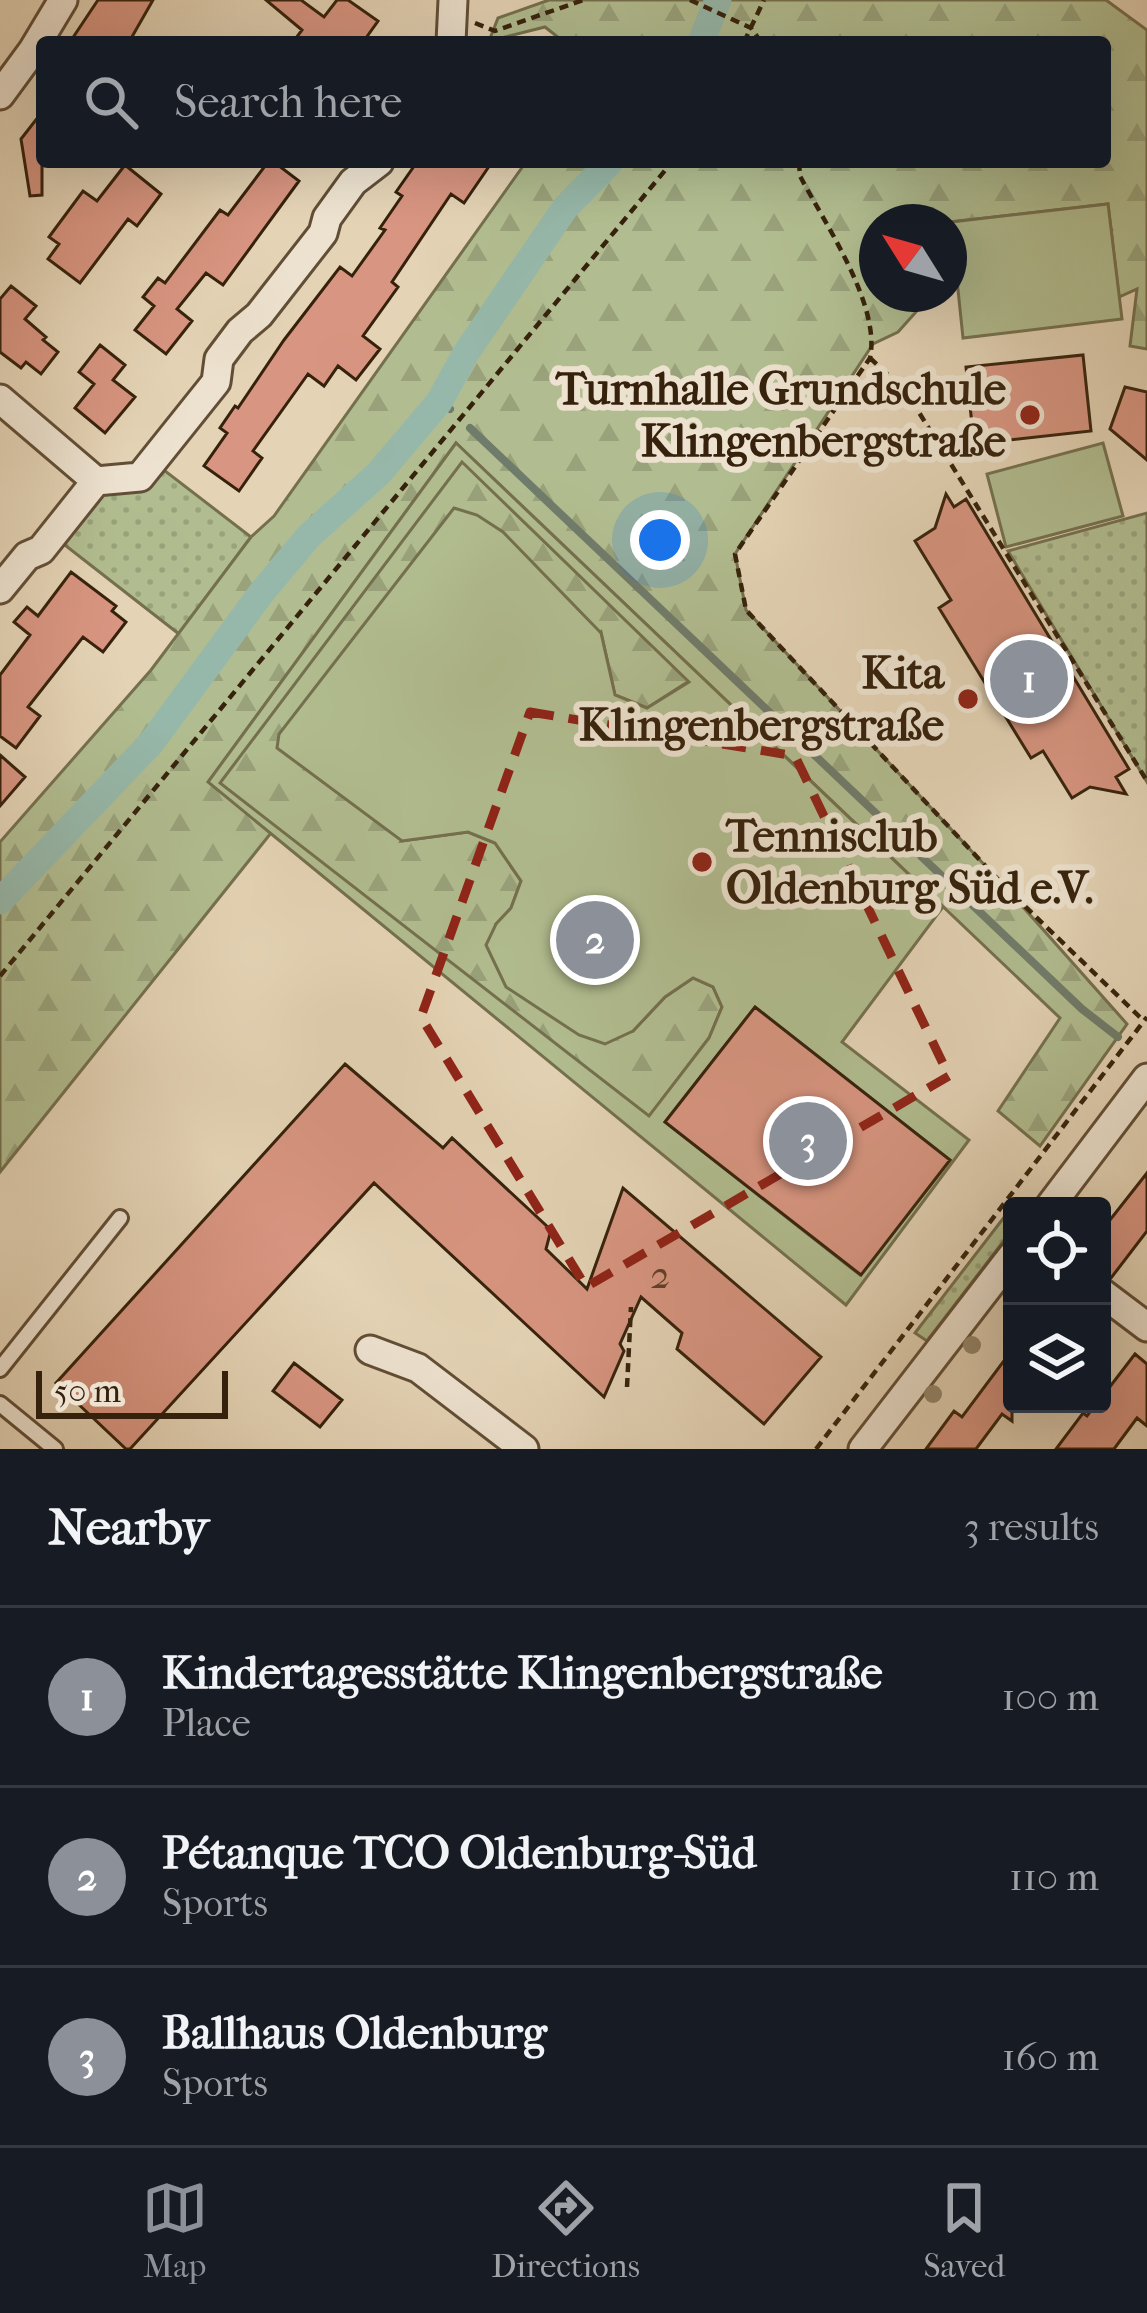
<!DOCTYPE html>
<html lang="en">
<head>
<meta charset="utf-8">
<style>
  body { margin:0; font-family:"IM FELL French Canon",serif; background:#20242c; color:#f1f3f6 }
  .controls { position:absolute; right:36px; bottom:36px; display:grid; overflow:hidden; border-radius:12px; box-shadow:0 12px 48px #0002 }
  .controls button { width:108px; height:108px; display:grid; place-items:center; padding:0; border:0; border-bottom:3px solid #363941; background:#171b24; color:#f1f3f6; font:60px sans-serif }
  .compass { position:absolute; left:859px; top:204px; width:108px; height:108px; border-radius:50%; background:#171b24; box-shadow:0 12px 48px #0002; rotate:307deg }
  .scale { position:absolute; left:36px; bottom:30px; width:192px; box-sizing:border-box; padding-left:12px; border:6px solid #36220c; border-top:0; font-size:33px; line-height:42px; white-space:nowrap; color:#36220c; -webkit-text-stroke:9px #ede2cf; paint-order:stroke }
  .you { position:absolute; left:660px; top:540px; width:42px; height:42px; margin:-30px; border:9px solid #fff; border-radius:50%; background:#1a73e8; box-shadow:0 0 0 18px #1a73e833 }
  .badge { display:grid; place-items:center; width:78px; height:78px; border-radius:50%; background:#8c9099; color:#fff; font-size:39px; font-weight:700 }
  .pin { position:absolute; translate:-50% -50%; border:6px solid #fff; box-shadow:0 3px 12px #0006 }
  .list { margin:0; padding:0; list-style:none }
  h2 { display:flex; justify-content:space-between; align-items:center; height:156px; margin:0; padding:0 48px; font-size:51px }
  h2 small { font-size:39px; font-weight:400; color:#9ea1a6 }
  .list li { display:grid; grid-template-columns:78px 1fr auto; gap:36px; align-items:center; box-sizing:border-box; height:180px; padding:0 48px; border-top:3px solid #363941 }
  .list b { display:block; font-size:45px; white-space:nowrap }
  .list p { margin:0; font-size:39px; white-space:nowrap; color:#9ea1a6 }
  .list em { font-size:39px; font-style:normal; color:#9ea1a6 }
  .icon { flex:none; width:66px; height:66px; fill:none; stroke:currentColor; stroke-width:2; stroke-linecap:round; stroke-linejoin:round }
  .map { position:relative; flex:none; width:1147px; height:1449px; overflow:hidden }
  .search { position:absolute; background:#171b24; box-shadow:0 12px 48px #0002; left:36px; right:36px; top:36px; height:132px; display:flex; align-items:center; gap:30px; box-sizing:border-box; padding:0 42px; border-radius:12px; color:#9ea1a6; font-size:45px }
  .sheet { height:696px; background:#171b24 }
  nav { display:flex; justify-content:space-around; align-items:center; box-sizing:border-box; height:168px; border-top:3px solid #363941; background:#171b24; font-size:33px; color:#9ea1a6 }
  nav a { display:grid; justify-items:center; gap:6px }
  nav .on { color:#8c9099 }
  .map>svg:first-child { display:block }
</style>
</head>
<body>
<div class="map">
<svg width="1147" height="1449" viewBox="0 0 1147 1449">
  <defs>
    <pattern id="grass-dots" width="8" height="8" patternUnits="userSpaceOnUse" patternTransform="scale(3)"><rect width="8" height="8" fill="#b1bd90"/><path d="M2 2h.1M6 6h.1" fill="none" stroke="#99a27b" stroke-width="1.8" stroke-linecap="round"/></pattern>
    <pattern id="forest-firs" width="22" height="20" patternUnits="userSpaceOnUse" patternTransform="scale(3)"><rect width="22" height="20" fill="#b1bd90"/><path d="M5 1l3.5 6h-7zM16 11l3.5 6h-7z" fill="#99a27b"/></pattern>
  </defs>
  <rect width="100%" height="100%" fill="#e4d3b5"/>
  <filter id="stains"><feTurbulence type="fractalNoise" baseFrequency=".00167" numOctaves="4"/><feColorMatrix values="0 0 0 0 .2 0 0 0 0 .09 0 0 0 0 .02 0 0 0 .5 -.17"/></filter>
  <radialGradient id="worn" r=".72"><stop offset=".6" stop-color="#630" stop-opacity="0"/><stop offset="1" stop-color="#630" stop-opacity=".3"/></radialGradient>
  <!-- grass -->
  <path fill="url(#grass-dots)" stroke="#74704e" stroke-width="3" d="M 155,460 L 165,471 L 251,537 L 179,634 L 52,535 L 96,481 Z
    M 1147,513 L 1147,782 L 1008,551 Z
    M 1012,1207 L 1012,1230 L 927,1341 L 915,1333 Z"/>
  <!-- forest -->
  <path fill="url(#forest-firs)" stroke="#74704e" stroke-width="3" d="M 549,0 L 1106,0 L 1147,30 L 1147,349 L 1130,346 L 1137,289 L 1119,297 L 1108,204 L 949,222 L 877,222 L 877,294 L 932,294 L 898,332 L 873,344 L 735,554 L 746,610 L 1007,889 L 1127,1024 L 1040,1146 L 998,1111 L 1060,1018 L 456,443 L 209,781 L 271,833 L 0,1172 L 0,842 L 151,670 L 251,537 L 274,516 L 526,162 L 1105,162 L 1105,42 L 564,42 L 545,27 L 489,41 L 498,18 Z
    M 462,461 L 689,681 L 647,708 L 615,695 L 601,632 L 402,841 L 468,832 L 495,843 L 521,881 L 511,908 L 496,924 L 633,1031 L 665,997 L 693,978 L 713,987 L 722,1007 L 709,1038 L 649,1117 L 219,783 Z"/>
  <!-- garden -->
  <path fill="#b1bd90" stroke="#74704e" stroke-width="3" fill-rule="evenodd" d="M 1108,204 L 1122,319 L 963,338 L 951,222 Z
    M 456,443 L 943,907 L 842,1042 L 969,1140 L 846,1305 L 208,782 ZM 462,462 L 689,682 L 647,708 L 615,695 L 601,633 L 503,532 L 477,515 L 454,508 L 279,734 L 277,748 L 402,841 L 468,832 L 495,843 L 521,881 L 511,908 L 496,924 L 486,945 L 506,987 L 579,1035 L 605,1044 L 633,1031 L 665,997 L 693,978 L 713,987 L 722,1007 L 709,1038 L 649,1116 L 220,783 ZM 755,1007 L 950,1160 L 860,1275 L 665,1122 Z
    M 1103,443 L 1123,516 L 1006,547 L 987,474 Z"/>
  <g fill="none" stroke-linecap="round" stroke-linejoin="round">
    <!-- stream -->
    <path stroke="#707c6b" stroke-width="8" d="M 439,402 L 450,409
      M 470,428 L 1082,1009 L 1118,1037"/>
    <!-- canal -->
    <path stroke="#96b8aa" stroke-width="27" d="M 701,42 L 718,0
      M 0,901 L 151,743 L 262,592 L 309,536 L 379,473 L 439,402 L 466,353 L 565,208 L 610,162"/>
  </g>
  <!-- building -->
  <path fill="#d89581" stroke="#36220c" stroke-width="3" d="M 98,0 L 153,0 L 129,42 L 70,42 Z
    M 266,0 L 301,0 L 324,17 L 337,0 L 348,0 L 378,21 L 363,42 L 293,42 L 302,30 Z
    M 42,112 L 42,195 L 30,196 L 21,139 Z
    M 268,162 L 274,162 L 299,181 L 223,285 L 206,273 L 177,309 L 192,321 L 166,354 L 135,330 L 154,306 L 143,297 L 158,278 L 165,283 L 220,210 L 228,215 Z
    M 417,162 L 492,162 L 464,203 L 451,194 L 392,282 L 398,287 L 363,336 L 380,349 L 356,380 L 338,366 L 324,386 L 308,374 L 253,451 L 262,458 L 239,491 L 204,466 L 227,433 L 220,428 L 235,406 L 238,408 L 284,340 L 340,267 L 352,276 L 385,230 L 380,228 L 402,196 L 396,192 Z
    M 125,165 L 161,194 L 137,226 L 128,219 L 80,283 L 48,259 L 59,244 L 49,237 L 83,191 L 97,201 Z
    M 11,286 L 36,306 L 25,319 L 46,337 L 43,340 L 58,352 L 41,374 L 26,362 L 21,368 L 0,352 L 0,299 Z
    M 100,345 L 125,365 L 113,380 L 135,397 L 105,433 L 75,408 L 94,384 L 79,372 Z
    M 1083,355 L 1091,431 L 974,444 L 966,367 Z
    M 1125,387 L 1147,392 L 1147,460 L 1110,429 Z
    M 946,494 L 954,507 L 966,499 L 1129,769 L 1116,777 L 1126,794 L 1090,787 L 1072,798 L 1043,751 L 1031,758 L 939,608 L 951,600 L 915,541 L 935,528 Z
    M 71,572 L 116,606 L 112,611 L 126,622 L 103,652 L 83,637 L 28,707 L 40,716 L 16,748 L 0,736 L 0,675 L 30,635 L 14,622 L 27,607 L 38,616 Z
    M 0,755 L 25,777 L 0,806 Z
    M 755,1007 L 950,1160 L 861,1275 L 665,1122 Z
    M 345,1064 L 443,1148 L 452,1138 L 551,1230 L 546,1249 L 587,1289 L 623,1188 L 821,1357 L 764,1424 L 677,1349 L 682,1333 L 641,1297 L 620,1344 L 624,1351 L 604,1397 L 374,1183 L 130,1449 L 126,1449 L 56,1383 Z
    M 1147,1173 L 1147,1231 L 1111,1278 L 1102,1275 L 1102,1230 Z
    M 1012,1350 L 1012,1421 L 1002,1414 L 976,1449 L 926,1449 L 954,1411 L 962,1417 Z
    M 1135,1354 L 1147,1364 L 1147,1426 L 1137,1418 L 1114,1449 L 1056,1449 L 1083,1413 L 1087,1416 L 1096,1404 L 1102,1404 L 1102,1397 Z
    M 294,1363 L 342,1400 L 320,1427 L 273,1391 Z"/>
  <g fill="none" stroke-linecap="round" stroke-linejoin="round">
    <!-- service casing -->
    <g stroke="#624e36" stroke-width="20">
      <path id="service" d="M 0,1369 L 120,1218
        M 0,1404 L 55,1449"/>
    </g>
    <!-- minor casing -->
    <g stroke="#624e36" stroke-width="33">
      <path id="minor" d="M 451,42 L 453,0
        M 0,95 L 33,50 L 63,0
        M 0,399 L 96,481
        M 0,589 L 27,556 L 41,550 L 96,481 L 140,477 L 216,382 L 219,359 L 240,331 L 259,315 L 323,233 L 327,218 L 353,182 L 379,162
        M 1050,1206 L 1147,1078
        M 1102,1293 L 1147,1327
        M 370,1350 L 418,1368 L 524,1449
        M 863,1449 L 1012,1256"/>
    </g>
    <!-- path -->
    <path stroke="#36220c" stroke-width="4.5" stroke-dasharray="9 6" stroke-linecap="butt" d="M 690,0 L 751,28 L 761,42
      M 475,23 L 495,31 L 583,0
      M 744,42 L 764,0
      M 799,162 L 800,176 C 825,224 881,305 870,358 L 735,554 L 746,610 L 1007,889 L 1144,1021
      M 870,358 L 907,393 L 1147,781
      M 0,976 L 672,162
      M 627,1387 L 631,1307
      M 816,1449 L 1147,1017"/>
    <!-- service -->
    <use href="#service" stroke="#ede2cf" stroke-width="14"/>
    <!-- minor -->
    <use href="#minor" stroke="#ede2cf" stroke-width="27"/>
  </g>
  <!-- trees -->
  <g fill="#95876a">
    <circle cx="972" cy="1345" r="9"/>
    <circle cx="933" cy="1394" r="9"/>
  </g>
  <!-- marked area -->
  <path fill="none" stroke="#8f2418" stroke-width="9" stroke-dasharray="24 15" stroke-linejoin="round" d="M 530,712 L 795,756 L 949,1076 L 586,1287 L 421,1017 Z"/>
  <!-- markers -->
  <g fill="#8f2418" stroke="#ede2cf" stroke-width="4.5">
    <circle cx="1030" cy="415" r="12"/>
    <circle cx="968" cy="699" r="12"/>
    <circle cx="702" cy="862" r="12"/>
  </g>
  <g text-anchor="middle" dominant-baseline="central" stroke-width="12" stroke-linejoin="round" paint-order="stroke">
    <!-- number labels -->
    <g font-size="39" fill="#5e3f29">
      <text x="660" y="1275">2</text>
    </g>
    <!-- poi labels -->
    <g font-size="45" font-weight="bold" fill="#36220c" stroke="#ede2cf" text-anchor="end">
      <text x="1006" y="389">Turnhalle Grundschule<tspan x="1006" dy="52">Klingenbergstraße</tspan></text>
      <text x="944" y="673">Kita<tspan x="944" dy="52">Klingenbergstraße</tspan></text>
      <text x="726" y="836" text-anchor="start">Tennisclub<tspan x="726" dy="52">Oldenburg Süd e.V.</tspan></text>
    </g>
  </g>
  <rect width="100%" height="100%" filter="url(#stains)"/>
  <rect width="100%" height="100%" fill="url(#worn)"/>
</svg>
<div class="controls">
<button><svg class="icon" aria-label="locate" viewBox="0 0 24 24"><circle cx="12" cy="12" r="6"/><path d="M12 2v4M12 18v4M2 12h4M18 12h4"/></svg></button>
<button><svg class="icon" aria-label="layers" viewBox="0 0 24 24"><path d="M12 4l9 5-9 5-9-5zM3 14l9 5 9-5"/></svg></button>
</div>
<svg class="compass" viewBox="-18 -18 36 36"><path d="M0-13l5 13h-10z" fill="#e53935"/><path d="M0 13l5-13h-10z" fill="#9ea1a6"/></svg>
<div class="scale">50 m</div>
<div class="you"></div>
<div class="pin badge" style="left:1029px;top:679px">1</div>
<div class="pin badge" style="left:595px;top:940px">2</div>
<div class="pin badge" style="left:808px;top:1141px">3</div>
<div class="search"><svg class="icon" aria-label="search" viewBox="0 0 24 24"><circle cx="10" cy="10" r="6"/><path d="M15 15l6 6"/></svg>Search here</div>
</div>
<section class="sheet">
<h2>Nearby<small>3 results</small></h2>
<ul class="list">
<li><span class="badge">1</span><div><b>Kindertagesstätte Klingenbergstraße</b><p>Place</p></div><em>100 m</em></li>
<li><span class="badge">2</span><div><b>Pétanque TCO Oldenburg-Süd</b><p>Sports</p></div><em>110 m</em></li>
<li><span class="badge">3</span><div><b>Ballhaus Oldenburg</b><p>Sports</p></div><em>160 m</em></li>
</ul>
</section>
<nav>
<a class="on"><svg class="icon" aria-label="map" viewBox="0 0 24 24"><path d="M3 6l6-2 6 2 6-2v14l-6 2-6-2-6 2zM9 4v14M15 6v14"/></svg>Map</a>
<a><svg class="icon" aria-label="directions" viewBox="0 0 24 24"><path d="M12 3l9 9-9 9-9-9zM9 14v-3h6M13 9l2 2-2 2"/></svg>Directions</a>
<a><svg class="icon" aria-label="saved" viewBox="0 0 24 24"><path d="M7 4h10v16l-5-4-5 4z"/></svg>Saved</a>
</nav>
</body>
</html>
